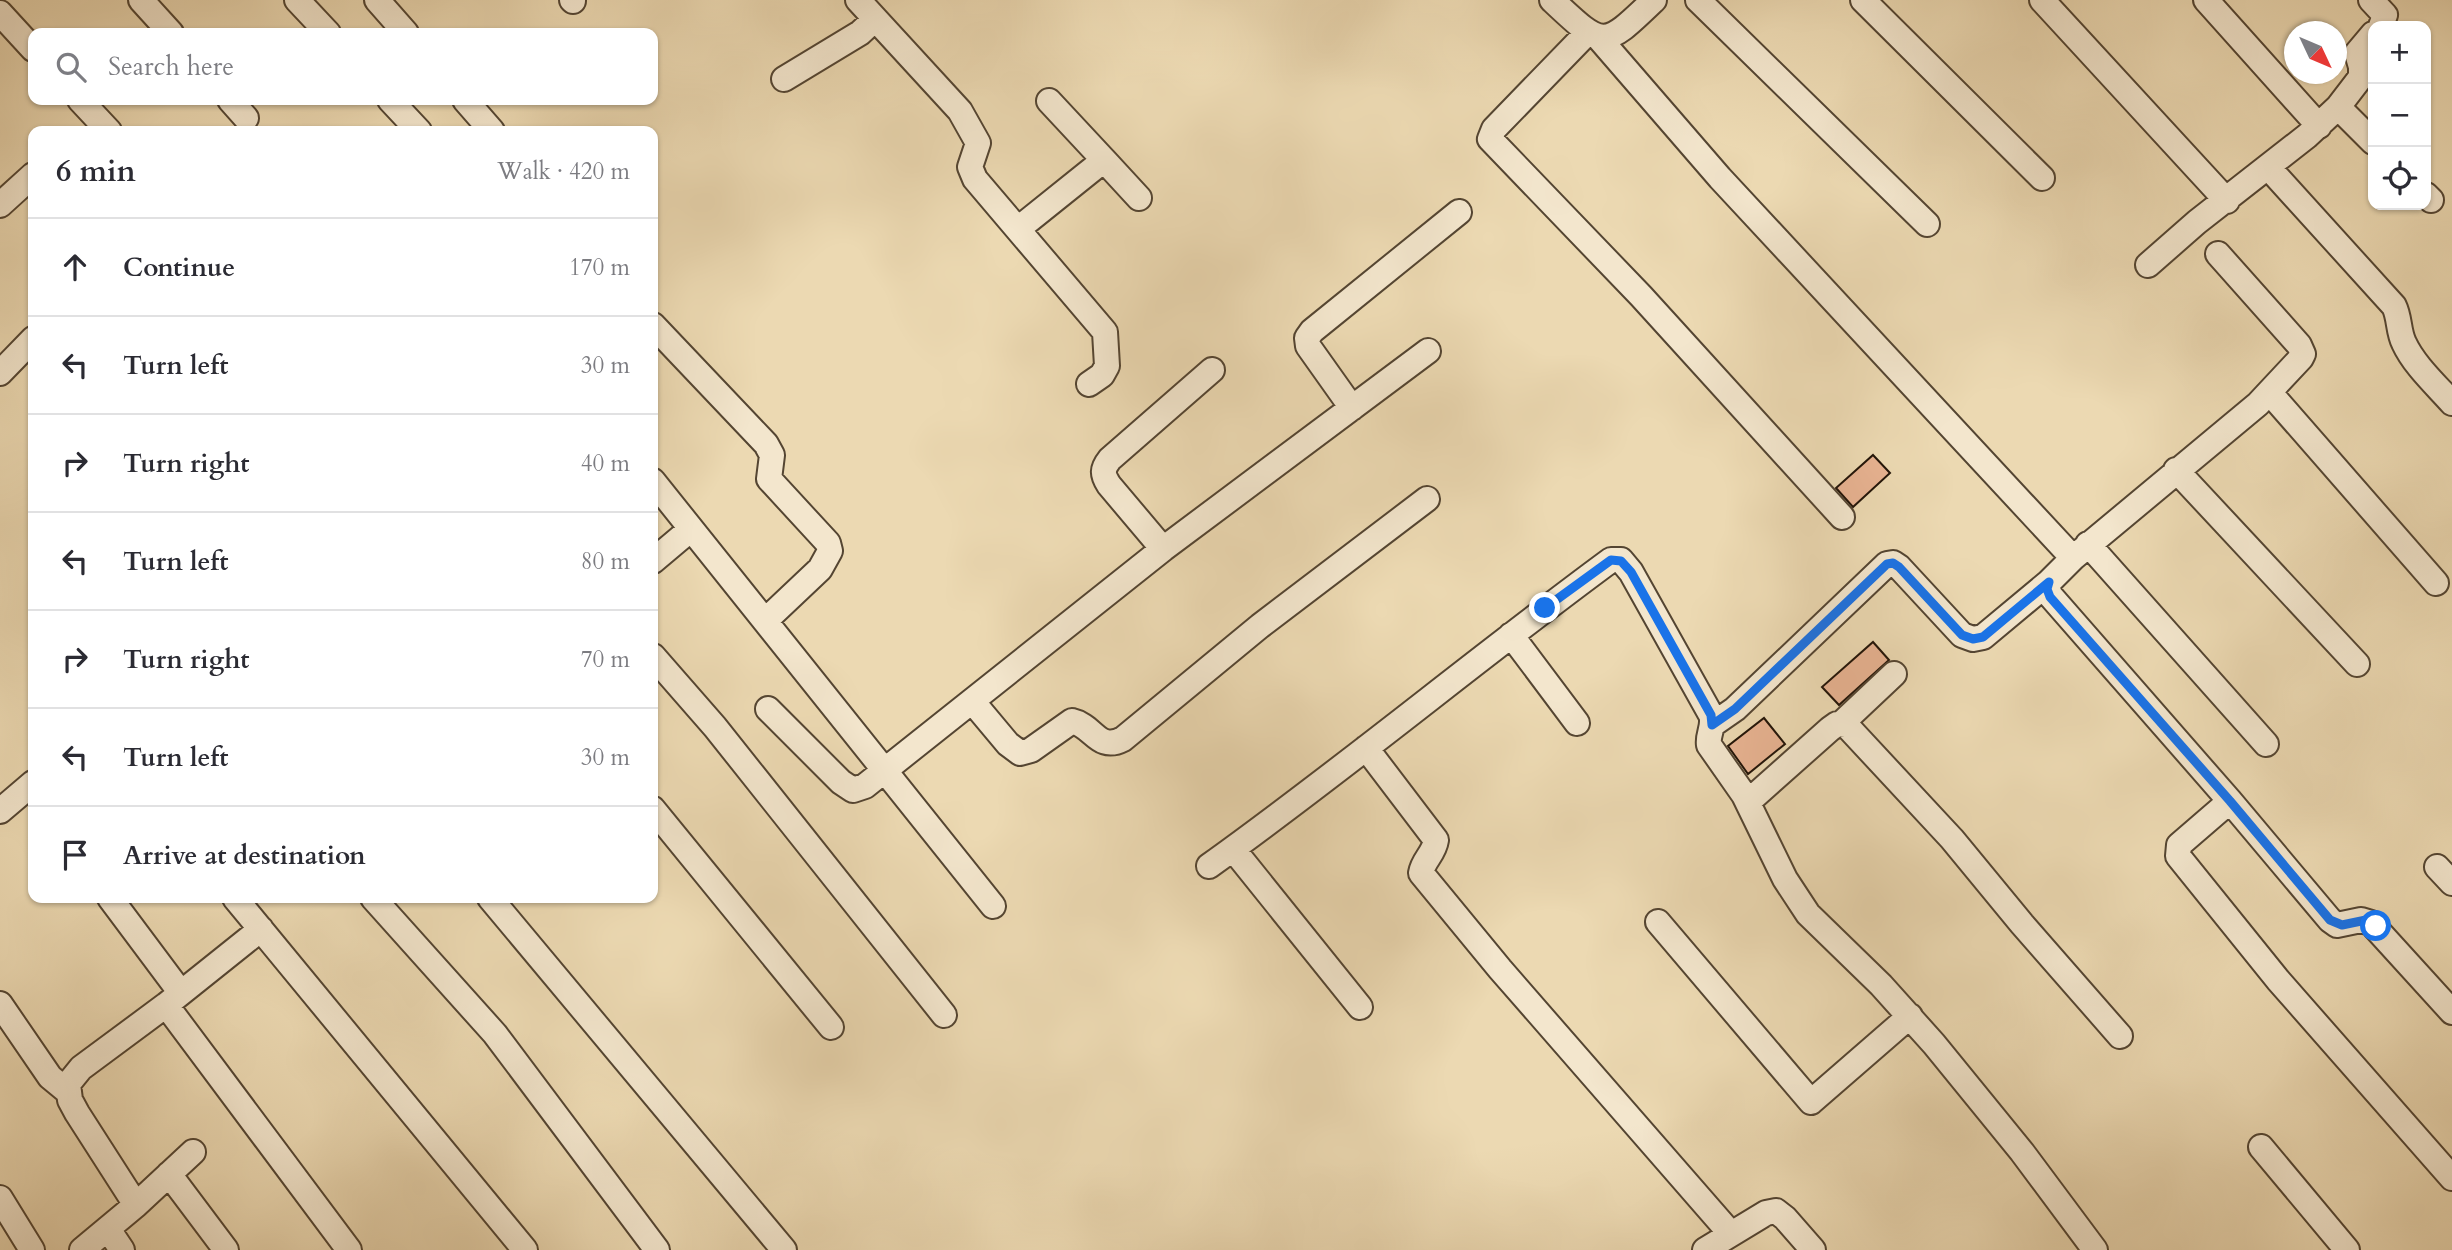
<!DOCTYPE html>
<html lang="en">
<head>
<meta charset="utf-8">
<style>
  body { margin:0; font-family:Cardo,serif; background:#f2f2f3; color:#2b2b33 }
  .controls { position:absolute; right:21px; top:21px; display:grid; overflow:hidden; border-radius:14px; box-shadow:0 2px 5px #0004 }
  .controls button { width:63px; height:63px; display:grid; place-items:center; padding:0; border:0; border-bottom:2px solid #e1e1e2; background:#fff; color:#2b2b33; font:35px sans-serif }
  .compass { position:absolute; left:2284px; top:21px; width:63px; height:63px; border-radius:50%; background:#fff; box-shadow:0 2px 5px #0004; rotate:134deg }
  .stop { position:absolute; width:21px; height:21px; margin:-16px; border:5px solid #1a73e8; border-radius:50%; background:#fff }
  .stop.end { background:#1a73e8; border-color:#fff; box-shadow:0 2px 7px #0008 }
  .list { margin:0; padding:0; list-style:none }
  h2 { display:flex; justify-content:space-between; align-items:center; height:91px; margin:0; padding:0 28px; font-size:30px }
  h2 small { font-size:23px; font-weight:400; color:#7c7c81 }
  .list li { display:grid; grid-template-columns:46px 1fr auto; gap:21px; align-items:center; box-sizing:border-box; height:98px; padding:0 28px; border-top:2px solid #e1e1e2 }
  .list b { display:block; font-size:26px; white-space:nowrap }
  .list em { font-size:23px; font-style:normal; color:#7c7c81 }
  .icon { flex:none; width:38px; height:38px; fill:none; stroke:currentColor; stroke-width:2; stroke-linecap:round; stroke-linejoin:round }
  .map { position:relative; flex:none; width:2452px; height:1250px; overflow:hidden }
  .search { position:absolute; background:#fff; box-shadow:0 2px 5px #0004; left:28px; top:28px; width:630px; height:77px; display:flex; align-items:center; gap:18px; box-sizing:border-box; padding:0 24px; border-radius:14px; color:#7c7c81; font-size:26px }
  .panel { position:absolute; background:#fff; box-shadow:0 2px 5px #0004; left:28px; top:126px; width:630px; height:777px; border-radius:14px }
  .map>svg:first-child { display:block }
</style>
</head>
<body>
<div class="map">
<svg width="2452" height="1250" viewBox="0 0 2452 1250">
  <rect width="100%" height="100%" fill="#ecd9b2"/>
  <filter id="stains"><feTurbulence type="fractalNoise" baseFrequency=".00286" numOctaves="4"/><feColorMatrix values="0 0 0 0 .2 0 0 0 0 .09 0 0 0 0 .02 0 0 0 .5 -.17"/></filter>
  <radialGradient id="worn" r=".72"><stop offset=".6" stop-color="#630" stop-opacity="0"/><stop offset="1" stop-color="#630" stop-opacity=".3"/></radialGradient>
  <!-- building -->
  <path fill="#e8b392" stroke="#221408" stroke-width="2" d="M 1873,455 L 1890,473 L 1853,507 L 1836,488 Z
    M 1873,642 L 1889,660 L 1839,705 L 1822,687 Z
    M 1764,718 L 1785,744 L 1748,774 L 1728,746 Z"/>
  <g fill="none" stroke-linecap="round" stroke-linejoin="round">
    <!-- minor casing -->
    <g stroke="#544532" stroke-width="28">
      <path id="minor" d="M 141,0 L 171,33
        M 297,0 L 328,33
        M 377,0 L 406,33
        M 572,0 L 573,1
        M 858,0 L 960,111 L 978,143 L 970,167 L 975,179 L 1105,332 L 1107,366 L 1102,375 L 1089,384
        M 1552,0 C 1604,49 1603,49 1654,0
        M 1698,0 L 1927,224
        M 1863,0 L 2042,178
        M 2042,0 L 2227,201
        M 2206,0 L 2319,126
        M 2371,0 L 2385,15 L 2381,26
        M 0,13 L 33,49
        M 1588,32 L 1494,129 L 1490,139 L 1641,296 L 1842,517
        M 1598,37 L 1720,178 L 2073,558
        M 784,79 L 860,33 L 875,19
        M 80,100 L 109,131
        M 230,100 L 246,118
        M 390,100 L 419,131
        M 465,100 L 492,131
        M 2338,107 L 2373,142
        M 1104,160 L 1139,198
        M 2268,167 L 2394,306 C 2400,318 2398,331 2404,343 C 2414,365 2436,385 2452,403
        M 2426,195 L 2431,200
        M 0,205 L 33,175
        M 1018,229 L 1104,160 L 1049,101
        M 2218,254 L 2299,345 L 2303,354 L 2301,358 L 2258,404 L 2073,558 L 2049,582 L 2048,593 L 2230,801 L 2330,920 L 2337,925 L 2361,920 L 2371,923 L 2452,1012
        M 2148,265 L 2197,222 L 2307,136 L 2338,107 L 2361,77 L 2361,67 L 2357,53 L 2373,34
        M 653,325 L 766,444 L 772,455 L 769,479 L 828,543 L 830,551 L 820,569 L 765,621
        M 0,373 L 33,339
        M 2270,393 L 2436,583
        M 1352,408 L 1308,346 L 1307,338 L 1312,331 L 1459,212
        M 2176,470 L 2357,664
        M 653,481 L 993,906
        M 2088,544 L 2266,744
        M 1163,549 L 1109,485 C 1102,474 1102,469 1110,459 L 1212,370
        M 653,561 L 691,529
        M 1511,635 L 1577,723
        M 653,656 L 715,727 L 944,1015
        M 972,701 L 1008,744 L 1020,753 L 1031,750 L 1072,721 C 1094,726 1098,752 1123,739 L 1260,626 L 1427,499
        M 768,709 L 841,782 L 853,790 L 865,786 L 1163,549 L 1428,351
        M 1842,723 L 1894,674
        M 1712,725 L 1735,709 L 1887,564 L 1893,563 L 1899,567 L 1962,635 L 1973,639 L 1983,637 L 2049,582
        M 1366,748 L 1436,840 C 1434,854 1423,860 1421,873 L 1500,969 L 1731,1234
        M 2230,801 L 2179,845 L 2178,856 L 2278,980 L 2452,1178
        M 1748,802 L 1830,729 L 1837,724 L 1846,725 L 1952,839 L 2022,924 L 2120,1036
        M 653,809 L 831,1027
        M 0,811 L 33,783
        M 1233,849 L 1360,1007
        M 1209,866 C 1346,768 1475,660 1611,560 L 1621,560 L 1631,572 L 1711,715 C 1715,726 1707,735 1709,745 L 1744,795 L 1785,879 L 1808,914 L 1881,985 L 1934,1044 L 2022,1152 L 2095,1250
        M 2437,867 L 2452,883
        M 110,898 L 181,993
        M 235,898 L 525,1250
        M 373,898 L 495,1034 L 657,1250
        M 490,898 L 784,1250
        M 1658,922 L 1811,1102 L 1910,1016
        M 0,1004 L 50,1077 L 67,1091
        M 166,1005 L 349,1250
        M 2261,1147 L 2347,1250
        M 169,1174 L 226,1250
        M 0,1198 L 32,1250
        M 136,1205 L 77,1113 L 70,1100 L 68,1084 L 81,1068 L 166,1005 L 261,929
        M 108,1229 L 122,1250
        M 82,1250 L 136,1205 L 193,1152
        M 1705,1250 L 1766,1213 L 1776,1211 L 1785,1218 L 1813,1250"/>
    </g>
    <!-- minor -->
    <use href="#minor" stroke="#f3e6cd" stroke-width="24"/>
  </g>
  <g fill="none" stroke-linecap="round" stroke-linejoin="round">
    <!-- route -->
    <path stroke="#1a73e8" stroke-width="9" d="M 1545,608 L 1611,560 L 1621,561 L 1631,572 L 1711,715 L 1712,725 L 1735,709 L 1887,564 L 1893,563 L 1899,567 L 1962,635 L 1973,639 L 1983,637 L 2049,582 L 2047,589 L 2050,597 L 2230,801 L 2330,920 L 2342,925 L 2366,920 L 2376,926"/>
  </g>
  <rect width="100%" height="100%" filter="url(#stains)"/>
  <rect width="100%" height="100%" fill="url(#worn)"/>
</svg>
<div class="controls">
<button>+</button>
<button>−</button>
<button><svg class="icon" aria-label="locate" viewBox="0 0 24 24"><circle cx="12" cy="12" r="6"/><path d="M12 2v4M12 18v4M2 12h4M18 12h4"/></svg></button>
</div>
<svg class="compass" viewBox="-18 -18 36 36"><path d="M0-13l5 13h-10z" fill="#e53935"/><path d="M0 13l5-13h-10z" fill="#7c7c81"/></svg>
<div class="stop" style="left:2376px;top:926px"></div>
<div class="stop end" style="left:1545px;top:608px"></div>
<div class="search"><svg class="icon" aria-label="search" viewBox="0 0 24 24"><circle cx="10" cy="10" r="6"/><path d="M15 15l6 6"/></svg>Search here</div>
<section class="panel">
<h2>6 min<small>Walk · 420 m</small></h2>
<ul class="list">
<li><svg class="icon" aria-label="ahead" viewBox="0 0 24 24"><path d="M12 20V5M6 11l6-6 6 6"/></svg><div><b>Continue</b></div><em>170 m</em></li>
<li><svg class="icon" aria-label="left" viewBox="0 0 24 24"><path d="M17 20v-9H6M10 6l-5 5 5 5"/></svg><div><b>Turn left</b></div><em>30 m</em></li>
<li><svg class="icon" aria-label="right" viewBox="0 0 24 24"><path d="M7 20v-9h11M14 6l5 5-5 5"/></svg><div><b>Turn right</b></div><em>40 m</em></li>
<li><svg class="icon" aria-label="left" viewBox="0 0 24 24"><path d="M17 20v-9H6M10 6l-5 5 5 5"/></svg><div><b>Turn left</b></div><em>80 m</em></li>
<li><svg class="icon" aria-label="right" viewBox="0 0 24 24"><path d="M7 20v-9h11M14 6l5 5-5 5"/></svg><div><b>Turn right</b></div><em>70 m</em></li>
<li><svg class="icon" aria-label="left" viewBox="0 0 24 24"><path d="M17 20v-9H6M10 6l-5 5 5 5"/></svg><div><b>Turn left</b></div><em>30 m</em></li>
<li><svg class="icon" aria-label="arrive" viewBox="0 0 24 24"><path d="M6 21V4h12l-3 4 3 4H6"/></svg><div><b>Arrive at destination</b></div></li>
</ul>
</section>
</div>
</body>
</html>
